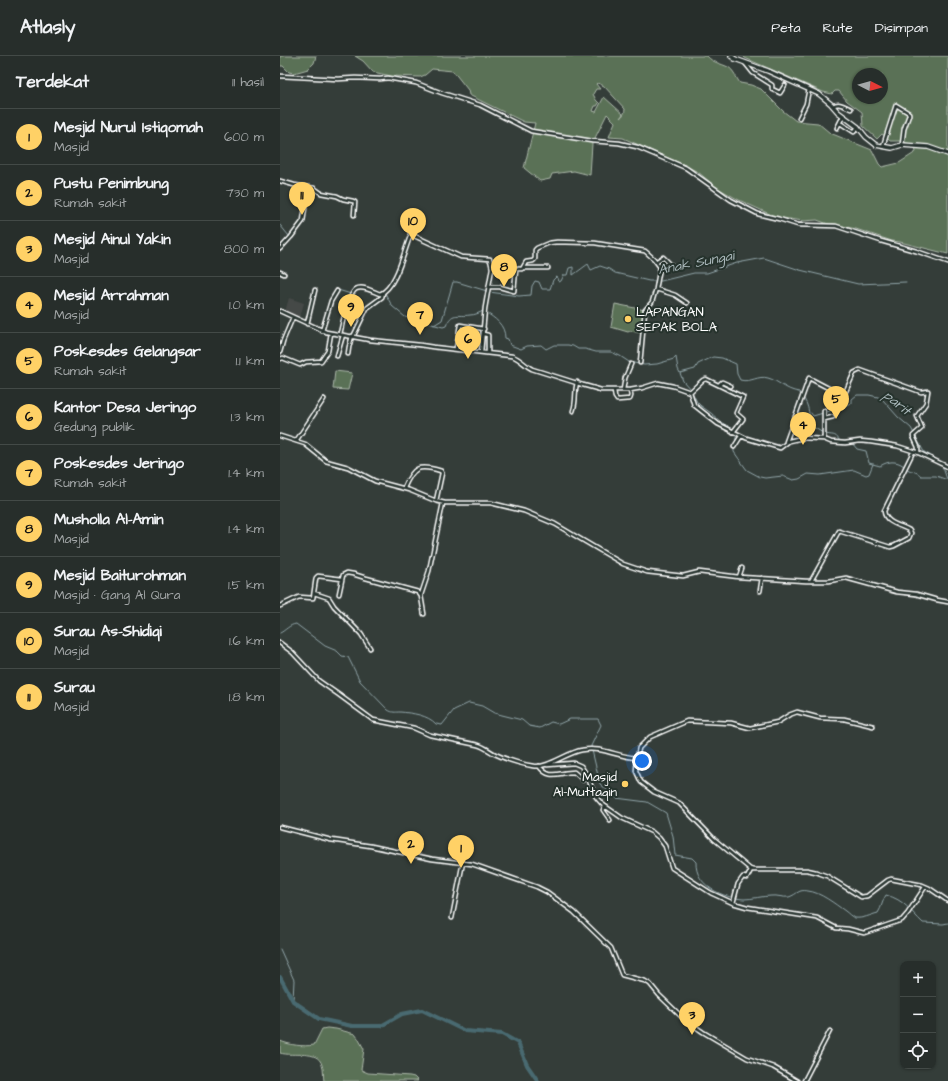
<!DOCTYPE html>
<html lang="id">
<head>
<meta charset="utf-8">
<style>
  body { margin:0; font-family:"Architects Daughter",sans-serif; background:#2f3633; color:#f1f3f6 }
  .controls { position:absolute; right:12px; bottom:12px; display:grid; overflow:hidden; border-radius:8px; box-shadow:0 1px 3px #0004 }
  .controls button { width:36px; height:36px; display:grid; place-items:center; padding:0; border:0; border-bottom:1px solid #434a47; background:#272e2b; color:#f1f3f6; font:20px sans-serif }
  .compass { position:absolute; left:572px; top:12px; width:36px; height:36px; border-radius:50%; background:#272e2b; box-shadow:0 1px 3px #0004; rotate:96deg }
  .you { position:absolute; left:362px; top:705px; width:14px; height:14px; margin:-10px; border:3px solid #fff; border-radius:50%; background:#1a73e8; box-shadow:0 0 0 6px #1a73e833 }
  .badge { display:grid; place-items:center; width:26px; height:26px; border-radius:50%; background:#ffd166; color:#111; font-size:13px; font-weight:700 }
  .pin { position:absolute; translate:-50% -33px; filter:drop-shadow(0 1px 2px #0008) }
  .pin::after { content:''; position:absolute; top:21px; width:14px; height:12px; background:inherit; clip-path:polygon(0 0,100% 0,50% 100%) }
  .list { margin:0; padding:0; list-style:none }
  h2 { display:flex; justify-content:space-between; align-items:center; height:52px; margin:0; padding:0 16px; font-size:17px }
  h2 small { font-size:13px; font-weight:400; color:#a4a8a9 }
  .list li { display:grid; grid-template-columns:26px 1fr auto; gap:12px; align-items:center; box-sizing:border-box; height:56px; padding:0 16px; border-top:1px solid #434a47 }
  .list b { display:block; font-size:15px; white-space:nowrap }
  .list p { margin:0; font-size:13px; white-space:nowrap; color:#a4a8a9 }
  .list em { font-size:13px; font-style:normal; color:#a4a8a9 }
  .icon { flex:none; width:22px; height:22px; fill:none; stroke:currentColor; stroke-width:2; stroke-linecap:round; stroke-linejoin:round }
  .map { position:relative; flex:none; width:668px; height:1025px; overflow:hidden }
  header { display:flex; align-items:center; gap:24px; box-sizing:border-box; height:56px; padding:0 20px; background:#272e2b; border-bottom:1px solid #434a47 }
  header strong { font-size:19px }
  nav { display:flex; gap:22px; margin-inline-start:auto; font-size:14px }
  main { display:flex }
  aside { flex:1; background:#272e2b }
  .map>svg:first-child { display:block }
</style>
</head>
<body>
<header>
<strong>Atlasly</strong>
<nav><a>Peta</a><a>Rute</a><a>Disimpan</a></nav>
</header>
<main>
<aside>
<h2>Terdekat<small>11 hasil</small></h2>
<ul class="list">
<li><span class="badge">1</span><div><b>Mesjid Nurul Istiqomah</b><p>Masjid</p></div><em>600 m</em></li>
<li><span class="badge">2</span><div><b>Pustu Penimbung</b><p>Rumah sakit</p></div><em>730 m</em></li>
<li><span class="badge">3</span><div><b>Mesjid Ainul Yakin</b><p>Masjid</p></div><em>800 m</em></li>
<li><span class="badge">4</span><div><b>Mesjid Arrahman</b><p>Masjid</p></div><em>1.0 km</em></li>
<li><span class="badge">5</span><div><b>Poskesdes Gelangsar</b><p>Rumah sakit</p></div><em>1.1 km</em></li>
<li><span class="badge">6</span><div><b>Kantor Desa Jeringo</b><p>Gedung publik</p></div><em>1.3 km</em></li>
<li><span class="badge">7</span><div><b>Poskesdes Jeringo</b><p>Rumah sakit</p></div><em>1.4 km</em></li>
<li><span class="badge">8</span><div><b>Musholla Al-Amin</b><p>Masjid</p></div><em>1.4 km</em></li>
<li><span class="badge">9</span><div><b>Mesjid Baiturohman</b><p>Masjid · Gang Al Qura</p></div><em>1.5 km</em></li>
<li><span class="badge">10</span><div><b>Surau As-Shidiqi</b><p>Masjid</p></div><em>1.6 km</em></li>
<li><span class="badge">11</span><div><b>Surau</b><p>Masjid</p></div><em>1.8 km</em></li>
</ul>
</aside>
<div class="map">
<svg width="668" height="1025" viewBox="0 0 668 1025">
  <rect width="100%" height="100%" fill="#343d39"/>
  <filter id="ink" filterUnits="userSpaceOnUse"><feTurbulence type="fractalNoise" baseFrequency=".025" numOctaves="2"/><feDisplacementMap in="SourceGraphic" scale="8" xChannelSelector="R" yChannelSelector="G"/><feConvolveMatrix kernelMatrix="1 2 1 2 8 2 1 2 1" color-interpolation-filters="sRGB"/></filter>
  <g filter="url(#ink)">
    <!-- built -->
    <path fill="#454847" d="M 9,242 L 24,247 L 20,261 L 5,256 Z"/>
    <!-- green -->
    <path fill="#5a7156" stroke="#acb8aa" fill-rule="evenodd" d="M 0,0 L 36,0 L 34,7 L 28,13 L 14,17 L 9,16 L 3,10 L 0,10 Z
      M 75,0 L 427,0 C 433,7 440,7 448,11 C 454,14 456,22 460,27 L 471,29 L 481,33 L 503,55 L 516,65 L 538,67 L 550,77 L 592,94 L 599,108 L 602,111 L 619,107 L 636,96 L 635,89 L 619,85 L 610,85 L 605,80 L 602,78 L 597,83 L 583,70 L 582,56 L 567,45 L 559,35 L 555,35 L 552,38 L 543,36 L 465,2 L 463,0 L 668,0 L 668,198 L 620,186 L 612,185 L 576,173 L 553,168 L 551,169 L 537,164 L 523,165 L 496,161 L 459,144 L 436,131 L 418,116 L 402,108 L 343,82 L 329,81 L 335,66 L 327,58 L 312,88 L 310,119 L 294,115 L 272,118 L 270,123 L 260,125 L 244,112 L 255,67 L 244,66 L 189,39 L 188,34 L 173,15 L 152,13 L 145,19 L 140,21 L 111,20 L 93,16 L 83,5 ZM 578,18 L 602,18 L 602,42 L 578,42 ZM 317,27 L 320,28 L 324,30 L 345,53 C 345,57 343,60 340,62 L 343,58 L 324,41 L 316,56 L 313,55 L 315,50 L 317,50 L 319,47 L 316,44 L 313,38 L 316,33 L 320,33 L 316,28 Z
      M 335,248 L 365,254 L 362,277 L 350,275 L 348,276 L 331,271 Z
      M 55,315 L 72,317 L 68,334 L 53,333 Z
      M 47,972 L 56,973 L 75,978 L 78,982 L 84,993 L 81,1014 L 88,1017 L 130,1020 L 134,1021 L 138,1025 L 44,1025 C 43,1020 44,1014 42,1009 C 38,993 13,1001 0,997 L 0,985 C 10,989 23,991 34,989 L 42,973 Z"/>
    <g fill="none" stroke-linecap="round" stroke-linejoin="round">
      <!-- stream -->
      <path stroke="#92a6aa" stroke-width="1" d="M 0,169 L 9,180
        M 58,234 L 71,238
        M 209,236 L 239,240 L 251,239 L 252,230 L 255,225 L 259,226 L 262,233 L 270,233 L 273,224 L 276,221 L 278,222 L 279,226 L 281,225 L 284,219 L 287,219 L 289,212 L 293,211 L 293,219 L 308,208 L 311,214 L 320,210 L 329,213 L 335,217 L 369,225 L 381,225 L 414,217 L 427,217 L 457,207 L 484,202 L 520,214 L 578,228 L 626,226
        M 105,237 L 112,250 L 125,261 L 163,271 L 166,270 C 172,255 177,261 190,259 C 195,259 199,257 203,255
        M 205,256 C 215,262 225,269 225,282 L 228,283 L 230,289 L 241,293 L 247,290 L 261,289 L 266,293 L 274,289 L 288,289 L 293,290 L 298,293 L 305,293 L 316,296 L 331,296 L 340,300 L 349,306 L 364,309 L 377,308 L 394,303 L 396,301 L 398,313 L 400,317 L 415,313 L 418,308 L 433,301 L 442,302 L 456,308 L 457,318 L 460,324 C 471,327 478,319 488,322 C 499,325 505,334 519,336 C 529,348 529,355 530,369 L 543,377
        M 154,269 L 162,264 L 173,226 L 177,226 L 207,235
        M 400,317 L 403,325 L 411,334 L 417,346 L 421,350 L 431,357 L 442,367 L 457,375 L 455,388
        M 531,357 L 533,360 C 546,356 559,353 572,347 L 572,343 L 577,339 L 589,339 L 598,341 L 603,344 L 618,361 L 631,372 L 644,396 L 655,402 L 659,406
        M 546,378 C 552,380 555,377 559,384 L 565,386
        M 572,387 L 577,393 L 586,395 L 589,407 L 600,410 C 608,405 616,404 624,410 C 629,412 625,412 629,414 C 634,416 638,416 641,420 L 656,420 L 668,424
        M 454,391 L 454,396 L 467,414 L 480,421 L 485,422 L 503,420 L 513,424 L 519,423 L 528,418 L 540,419 L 574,414 L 586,419 L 589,418 L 593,408
        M 662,409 L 667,423
        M 0,577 C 6,574 9,569 16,568 L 45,590 L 57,595 L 62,600 L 68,601 L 80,625 L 108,654 C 113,657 115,656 120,656 C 132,657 148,659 156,668 L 162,669 L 174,654 L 189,647 L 202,650 L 214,657 L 242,664 L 249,670 L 260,672 L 271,666 L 279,668 L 290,663 L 318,663 L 321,669 L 311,690 L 320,728 L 336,742 L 367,746 L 386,757 L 393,780 L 395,799 L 412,802 L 416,806 C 415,830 443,842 464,843 C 473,843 482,840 491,840 C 497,839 503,842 509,841 C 518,838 518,833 528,835 C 540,836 555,848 565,855 C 568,857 571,861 575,862 C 583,863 590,859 598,857 C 602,851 602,845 606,839 C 625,844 630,855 643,867 L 663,868 L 668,867
        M 0,893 L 14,924 L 13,945"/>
      <!-- river -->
      <path stroke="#4a6b71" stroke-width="4" d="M 0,921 L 13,945 L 39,963 L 72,970 L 101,970 L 122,958 L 142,954 L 185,975 L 222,978 L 238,987 L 247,1009 L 258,1025"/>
      <!-- minor casing -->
      <g stroke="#fff" stroke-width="5.5">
        <path id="minor" d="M 465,7 L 473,17 L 492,29 L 492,33 L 500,37 L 505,29
          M 0,20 L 58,23 L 75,22 L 100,23 L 108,22 L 136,27 L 162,37 L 200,49 L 251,75 L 312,85 L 339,87 L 357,91 L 406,112 L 451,144 L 478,158 L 499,163 L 518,169 L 556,170 L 601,185 L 636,195 L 668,206
          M 553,50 C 559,46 564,50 571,53
          M 519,62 L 526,48 L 529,33
          M 560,67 L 574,76 L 578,71
          M 557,72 L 563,60
          M 603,90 L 616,49 L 629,57 L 629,59 L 624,73 L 622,89
          M 0,125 L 14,129 L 34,132 L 41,137 L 57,140 L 63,143 L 73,145 L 75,146 L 74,159
          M 130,178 L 181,201 L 210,203 L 212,212
          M 0,193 L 11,181 L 23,165 L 28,132
          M 377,205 L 383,201 L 392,210
          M 243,212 L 268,212
          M 0,216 L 4,218
          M 209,231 L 220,231 L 234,235 L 236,213
          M 376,233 L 395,239 L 407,247
          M 0,255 L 46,276 L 90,284 L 140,289 L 153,291 L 232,300 C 241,303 244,309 252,313 L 303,329 L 321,334 L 350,334 L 362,332 L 378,327 L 393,330 L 410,336 L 414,349 L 438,368 L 466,382 L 500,392 L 509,385 L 522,382 L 544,383 L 551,386 L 565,387 L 580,385 L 591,386 L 617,390 L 639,397 L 668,411
          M 27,268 L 35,234
          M 42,275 L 51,245 L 57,235
          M 60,278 C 62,269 68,238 76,233 C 83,229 94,236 100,238 C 116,232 124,195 130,181
          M 203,278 L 208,279 L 208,297
          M 73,281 L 87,252 L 102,241 L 103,237
          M 176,293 L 180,269 L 204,273
          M 0,296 L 3,285 L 13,261
          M 201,296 L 205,252 L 212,212 L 242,213 L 246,206 L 253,205 L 255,203 L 255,194 L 257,192 L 269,187 L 277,186 L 315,187 L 365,195 L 374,203 L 380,211 L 376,233 L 372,246 L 365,254 L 360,307
          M 68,298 L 69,291 L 72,280
          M 57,300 L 63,279
          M 0,303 L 3,302 L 20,309 L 26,306 L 41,305 L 48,295 L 51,277
          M 439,329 L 442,326 L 451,330
          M 334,334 L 335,341 L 337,344 L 350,343 L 351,340 L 350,334
          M 343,334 L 345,322 L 351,308
          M 410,336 L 423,324 L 426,323 L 463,341 L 456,357 L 463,363 L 453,376
          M 293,355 C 297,344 294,338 297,326
          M 544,363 L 553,361
          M 0,380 L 25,388 L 46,405 L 68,411 L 95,425 L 129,434 L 156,445 L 165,447 L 211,447 L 244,455 L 275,468 L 343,508 L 367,516 L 403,520 L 419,516 L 459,521 L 526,525 L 549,525 L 566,522 L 617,536 L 636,538 L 657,544 L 668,546
          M 544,383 L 544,355
          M 16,385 L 44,343
          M 506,386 L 529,322 L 552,334 L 565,337 L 574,317 L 580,314 L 641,336 L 648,335 L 646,347 L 637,360 L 642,372 L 633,380 L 638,391 L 638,397
          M 454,391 L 461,380
          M 124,432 C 133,411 138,408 161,415 L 162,417 L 156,445
          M 459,521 L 462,512
          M 531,525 L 559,475 L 610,491 L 614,490 L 629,482 L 631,477 L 629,474 C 620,469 605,467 604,455 L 633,396
          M 480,535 L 482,522
          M 34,537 L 49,542 L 54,550 L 81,578 L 90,592
          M 59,538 L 63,519 L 67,517 L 73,518 L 86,522 L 138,536 L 141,540 L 144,558
          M 141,539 L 149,515 L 163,447
          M 0,550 L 19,541 L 33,542 L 36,522 L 38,520 L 62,523
          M 0,587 L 12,596 L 39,625 L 59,639 L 93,664 L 134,672 L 150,679 L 198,689 C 205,691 209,695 215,698 C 225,703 242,708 253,710 C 267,713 288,696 302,694 C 321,690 338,701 357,702
          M 593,670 L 564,663 L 540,662 L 517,656 L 509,659 L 498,666 L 470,672 L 451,667 L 407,665 L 370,681 L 359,692 L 357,702 L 356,715 L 361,726 L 374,736 L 399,747 L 434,783 L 470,813 L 473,814 L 527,814 L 536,816 L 547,820 L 581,841 L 587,840 L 608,824 L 611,823 L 642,829 L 649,832 L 668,845
          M 267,709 L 294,707 L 301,710 L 306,718 L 316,741 L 322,748 L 342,762 L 372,776 L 379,782 L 385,790 L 392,812 L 431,837 L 453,847 L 458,828 L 463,821 L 467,822 L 471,814
          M 259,710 C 270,725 279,716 294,716 L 303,724
          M 325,751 L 323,754 L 330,764
          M 0,771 L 51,784 L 91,790 L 152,803 L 192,808 L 257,831 L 267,836 L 294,856 L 331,892 L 342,919 L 365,925 L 370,928 L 379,939 L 404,963 L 423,976 L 467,1002 L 493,1011 L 517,1025
          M 453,847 L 467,851 L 537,862 L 556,872 L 568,873 L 584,877 L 622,864 L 628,857 L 645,831
          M 172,862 L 183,806
          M 524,1025 L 550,975"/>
      </g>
      <!-- tertiary casing -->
      <g stroke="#fff" stroke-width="6">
        <path id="tertiary" d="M 451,0 L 455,3 L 488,15 L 539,38 L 551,48 L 558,56 L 578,71 L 586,81 L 596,89 L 612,92 L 622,89 L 648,91 L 668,98"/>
      </g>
      <!-- minor -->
      <use href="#minor" stroke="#26332d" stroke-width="2.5"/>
      <!-- tertiary -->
      <use href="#tertiary" stroke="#26332d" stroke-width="3.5"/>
    </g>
  </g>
  <!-- markers -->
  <g fill="#ffd166" stroke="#26332d" stroke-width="1.5">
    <circle cx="348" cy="263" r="4"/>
    <circle cx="345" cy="728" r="4"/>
  </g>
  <g text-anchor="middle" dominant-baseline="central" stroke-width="4" stroke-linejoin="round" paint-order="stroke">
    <!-- poi labels -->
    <g font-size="13" fill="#fff" stroke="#26332d" text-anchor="start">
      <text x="356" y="256">LAPANGAN<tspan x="356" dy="15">SEPAK BOLA</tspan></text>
      <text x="337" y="721" text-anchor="end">Masjid<tspan x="337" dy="15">Al-Muttaqin</tspan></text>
    </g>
    <!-- water labels -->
    <g font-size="14" font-style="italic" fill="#aebcbf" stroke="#26332d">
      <text transform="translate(416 207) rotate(-11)">Anak Sungai</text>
      <text transform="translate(617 347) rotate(39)">parit</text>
    </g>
  </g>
</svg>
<div class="controls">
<button>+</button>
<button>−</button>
<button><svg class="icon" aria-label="locate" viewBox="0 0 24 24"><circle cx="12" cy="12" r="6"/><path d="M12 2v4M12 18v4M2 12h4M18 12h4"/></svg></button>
</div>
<svg class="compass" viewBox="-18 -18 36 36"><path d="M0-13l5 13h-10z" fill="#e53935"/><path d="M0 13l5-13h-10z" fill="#a4a8a9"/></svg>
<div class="you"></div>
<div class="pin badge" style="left:181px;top:812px">1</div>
<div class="pin badge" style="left:131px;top:808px">2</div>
<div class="pin badge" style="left:412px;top:979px">3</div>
<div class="pin badge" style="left:523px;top:389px">4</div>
<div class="pin badge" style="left:556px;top:363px">5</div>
<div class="pin badge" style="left:188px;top:303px">6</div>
<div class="pin badge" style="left:140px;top:279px">7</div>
<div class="pin badge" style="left:224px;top:231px">8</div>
<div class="pin badge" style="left:71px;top:271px">9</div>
<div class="pin badge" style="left:133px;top:185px">10</div>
<div class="pin badge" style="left:22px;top:159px">11</div>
</div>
</main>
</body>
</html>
